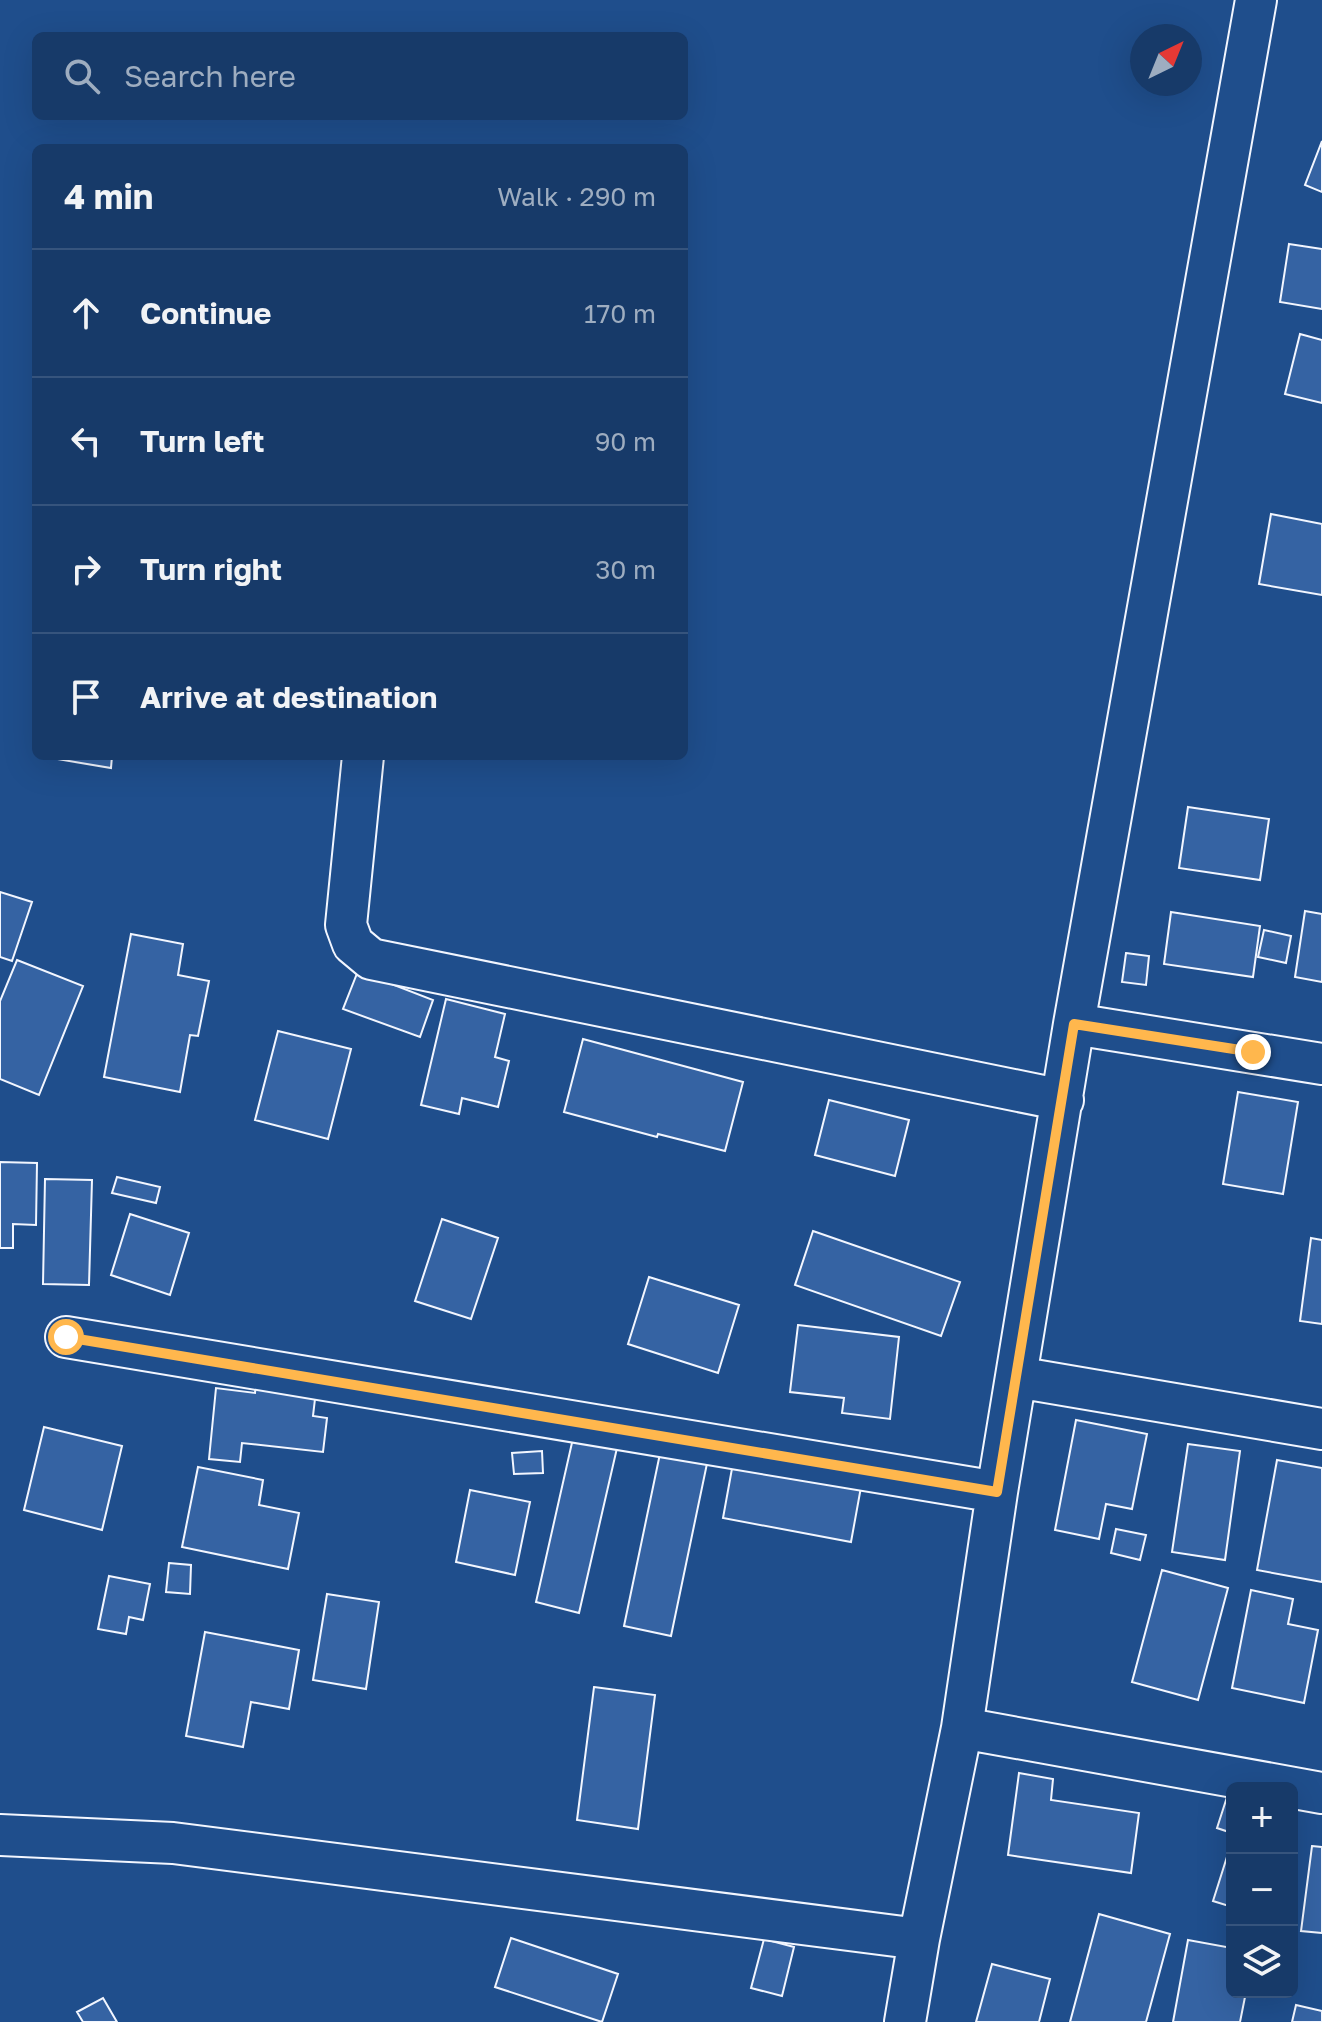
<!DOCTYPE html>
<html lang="en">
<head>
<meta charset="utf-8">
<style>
  body { margin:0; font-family:"Golos Text",sans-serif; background:#244571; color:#f1f3f6 }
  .controls { position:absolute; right:24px; bottom:24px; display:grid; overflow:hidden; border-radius:12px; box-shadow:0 8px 32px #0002 }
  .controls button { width:72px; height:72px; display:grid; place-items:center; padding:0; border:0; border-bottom:2px solid #36547d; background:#173a69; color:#f1f3f6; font:40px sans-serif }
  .compass { position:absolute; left:1130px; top:24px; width:72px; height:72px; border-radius:50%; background:#173a69; box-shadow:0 8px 32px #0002; rotate:43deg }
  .stop { position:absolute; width:24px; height:24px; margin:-18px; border:6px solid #ffb74d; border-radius:50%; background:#fff }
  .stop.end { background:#ffb74d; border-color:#fff; box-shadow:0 2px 8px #0008 }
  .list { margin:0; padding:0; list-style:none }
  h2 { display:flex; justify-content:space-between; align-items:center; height:104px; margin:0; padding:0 32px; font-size:34px }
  h2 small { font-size:26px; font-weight:400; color:#9eadc0 }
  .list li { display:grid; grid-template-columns:52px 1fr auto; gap:24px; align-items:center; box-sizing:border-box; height:128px; padding:0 32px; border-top:2px solid #36547d }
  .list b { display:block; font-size:30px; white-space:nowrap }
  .list em { font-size:26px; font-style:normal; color:#9eadc0 }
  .icon { flex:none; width:44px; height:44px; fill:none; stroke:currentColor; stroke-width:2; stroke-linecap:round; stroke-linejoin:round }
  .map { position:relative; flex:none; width:1322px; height:2022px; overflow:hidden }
  .search { position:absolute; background:#173a69; box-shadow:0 8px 32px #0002; left:32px; top:32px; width:656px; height:88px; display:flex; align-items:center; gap:20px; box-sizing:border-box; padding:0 28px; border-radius:12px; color:#9eadc0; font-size:30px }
  .panel { position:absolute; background:#173a69; box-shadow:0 8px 32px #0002; left:32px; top:144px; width:656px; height:616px; border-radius:12px }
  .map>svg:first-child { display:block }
</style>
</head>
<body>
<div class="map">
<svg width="1322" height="2022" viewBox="0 0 1322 2022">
  <rect width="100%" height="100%" fill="#1f4e8c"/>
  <!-- building -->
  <path fill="#3563a3" stroke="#f2f6ff" stroke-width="2" d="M 1322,141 L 1322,192 L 1305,185 Z
    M 1289,244 L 1322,249 L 1322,309 L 1280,302 Z
    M 1300,334 L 1322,340 L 1322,403 L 1285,394 Z
    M 1271,514 L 1322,524 L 1322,595 L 1259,584 Z
    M 51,756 L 112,756 L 111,768 L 51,758 Z
    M 1188,807 L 1269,819 L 1260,880 L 1179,868 Z
    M 0,892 L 32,902 L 12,961 L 0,957 Z
    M 1305,911 L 1322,914 L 1322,982 L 1295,977 Z
    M 1171,912 L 1260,926 L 1253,977 L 1164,964 Z
    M 1264,930 L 1291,936 L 1286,963 L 1258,957 Z
    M 131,934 L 183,944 L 178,975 L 209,981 L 198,1036 L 190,1035 L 180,1092 L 104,1077 Z
    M 1126,953 L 1149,956 L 1146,985 L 1122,982 Z
    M 17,960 L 83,986 L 39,1095 L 0,1079 L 0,1001 Z
    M 358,971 L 433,1000 L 420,1037 L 343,1009 Z
    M 446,999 L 505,1014 L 495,1057 L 509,1061 L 498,1107 L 462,1098 L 459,1114 L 421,1105 Z
    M 278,1031 L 351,1049 L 328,1139 L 255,1120 Z
    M 583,1039 L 743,1082 L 725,1151 L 658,1134 L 657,1137 L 564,1112 Z
    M 1238,1092 L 1298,1102 L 1283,1194 L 1223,1184 Z
    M 829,1100 L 909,1120 L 895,1176 L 815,1155 Z
    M 0,1162 L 37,1163 L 36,1225 L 13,1224 L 13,1248 L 0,1248 Z
    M 117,1177 L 160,1187 L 156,1203 L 112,1193 Z
    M 45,1179 L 92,1180 L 89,1285 L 43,1284 Z
    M 130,1214 L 189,1233 L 170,1295 L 111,1275 Z
    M 442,1219 L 498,1238 L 471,1319 L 415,1301 Z
    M 813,1231 L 960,1282 L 941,1336 L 795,1285 Z
    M 1311,1238 L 1322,1240 L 1322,1324 L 1300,1321 Z
    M 649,1277 L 739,1305 L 718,1373 L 628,1344 Z
    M 798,1325 L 899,1337 L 890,1419 L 842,1413 L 844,1398 L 790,1392 Z
    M 257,1375 L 317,1382 L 313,1416 L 327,1418 L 323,1452 L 242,1443 L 240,1462 L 209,1459 L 216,1388 L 255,1393 Z
    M 1076,1420 L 1147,1434 L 1132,1509 L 1106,1504 L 1099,1539 L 1055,1530 Z
    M 576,1425 L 620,1435 L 579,1613 L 536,1602 Z
    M 44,1427 L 122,1446 L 102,1530 L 24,1510 Z
    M 662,1444 L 709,1454 L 671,1636 L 624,1626 Z
    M 1188,1444 L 1240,1451 L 1225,1560 L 1172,1552 Z
    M 542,1451 L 543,1473 L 514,1474 L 512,1453 Z
    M 735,1452 L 863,1476 L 851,1542 L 723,1518 Z
    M 1277,1460 L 1322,1468 L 1322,1582 L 1257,1570 Z
    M 198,1467 L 263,1480 L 259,1505 L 299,1513 L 288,1569 L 182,1547 Z
    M 470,1490 L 530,1502 L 515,1575 L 456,1562 Z
    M 1116,1529 L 1146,1535 L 1140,1560 L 1111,1553 Z
    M 169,1563 L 191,1565 L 190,1594 L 166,1592 Z
    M 1162,1570 L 1228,1588 L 1198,1700 L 1132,1682 Z
    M 109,1576 L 150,1584 L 143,1620 L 129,1617 L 126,1634 L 98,1629 Z
    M 1251,1590 L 1293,1599 L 1288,1624 L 1318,1630 L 1304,1703 L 1232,1688 Z
    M 327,1594 L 379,1602 L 366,1689 L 313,1680 Z
    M 205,1632 L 299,1650 L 289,1709 L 251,1702 L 243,1747 L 186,1736 Z
    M 594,1687 L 655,1695 L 638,1829 L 577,1820 Z
    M 1019,1773 L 1053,1779 L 1051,1800 L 1139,1813 L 1131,1873 L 1008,1855 Z
    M 1228,1794 L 1232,1795 L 1232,1833 L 1217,1828 Z
    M 1232,1841 L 1232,1907 L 1213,1901 Z
    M 1312,1846 L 1322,1847 L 1322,1933 L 1301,1931 Z
    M 1099,1914 L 1170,1934 L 1146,2022 L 1070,2022 Z
    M 511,1938 L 618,1974 L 602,2022 L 495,1987 Z
    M 764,1939 L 794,1947 L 782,1996 L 751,1988 Z
    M 1188,1940 L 1232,1948 L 1232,1992 L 1246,1992 L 1240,2022 L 1173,2022 Z
    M 992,1964 L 1050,1979 L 1039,2022 L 976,2022 Z
    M 103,1998 L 117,2022 L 83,2022 L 77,2012 Z
    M 1296,2005 L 1322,2011 L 1322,2022 L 1292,2022 Z"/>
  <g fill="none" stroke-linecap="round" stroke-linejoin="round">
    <!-- minor casing -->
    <g stroke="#f2f6ff" stroke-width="44">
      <path id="minor" d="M 363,756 L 346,925 L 353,944 L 371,959 L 1063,1100
        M 1074,1024 L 1322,1064
        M 66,1337 L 997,1492
        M 1016,1377 L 1322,1429
        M 962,1728 L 1322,1793
        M 0,1835 L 173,1843 L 919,1939
        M 905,2022 L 919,1939 L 962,1728 L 997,1492 L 1074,1024 L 1256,0"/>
    </g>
    <!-- minor -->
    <use href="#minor" stroke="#1f4e8c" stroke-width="40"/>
  </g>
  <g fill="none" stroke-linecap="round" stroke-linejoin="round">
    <!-- route -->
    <path stroke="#ffb74d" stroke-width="10" d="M 66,1337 L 997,1492 L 1074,1024 L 1253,1052"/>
  </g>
</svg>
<div class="controls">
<button>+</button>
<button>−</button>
<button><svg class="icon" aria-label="layers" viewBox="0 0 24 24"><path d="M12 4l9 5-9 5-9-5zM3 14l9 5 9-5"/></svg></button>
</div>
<svg class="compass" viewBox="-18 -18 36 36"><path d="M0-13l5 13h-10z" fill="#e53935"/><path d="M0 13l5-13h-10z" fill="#9eadc0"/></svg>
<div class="stop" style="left:66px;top:1337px"></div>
<div class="stop end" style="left:1253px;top:1052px"></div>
<div class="search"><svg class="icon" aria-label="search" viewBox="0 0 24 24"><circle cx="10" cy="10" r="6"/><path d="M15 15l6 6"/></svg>Search here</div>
<section class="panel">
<h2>4 min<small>Walk · 290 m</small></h2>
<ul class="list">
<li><svg class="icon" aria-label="ahead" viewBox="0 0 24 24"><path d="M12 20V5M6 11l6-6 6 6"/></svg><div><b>Continue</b></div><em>170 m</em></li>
<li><svg class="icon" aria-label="left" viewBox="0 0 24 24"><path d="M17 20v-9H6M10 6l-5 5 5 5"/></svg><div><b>Turn left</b></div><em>90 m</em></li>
<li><svg class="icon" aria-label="right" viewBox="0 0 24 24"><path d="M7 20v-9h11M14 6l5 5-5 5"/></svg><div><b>Turn right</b></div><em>30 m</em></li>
<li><svg class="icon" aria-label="arrive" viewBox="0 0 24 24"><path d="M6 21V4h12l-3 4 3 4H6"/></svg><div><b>Arrive at destination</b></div></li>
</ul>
</section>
</div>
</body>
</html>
